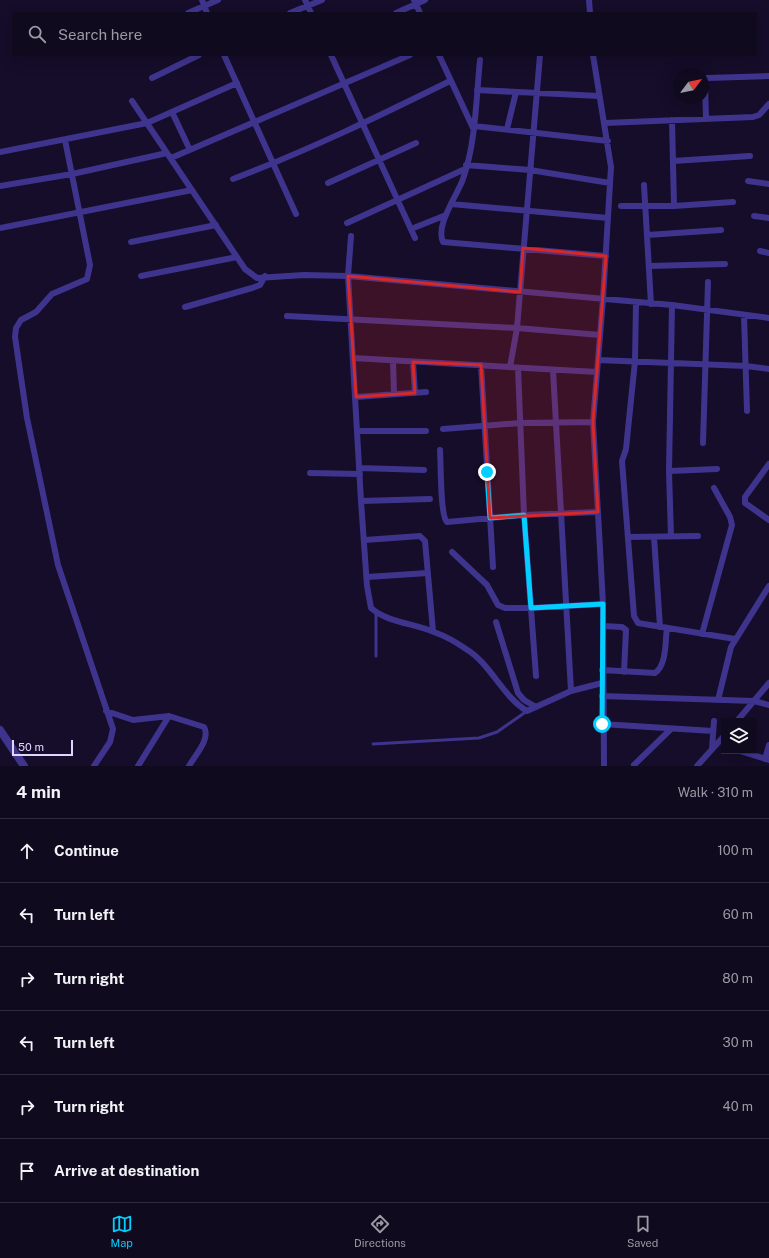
<!DOCTYPE html>
<html lang="en">
<head>
<meta charset="utf-8">
<style>
  body { margin:0; font-family:"Public Sans",sans-serif; background:#1e182c; color:#f1f3f6 }
  .controls { position:absolute; right:12px; bottom:12px; display:grid; overflow:hidden; border-radius:0px; box-shadow:0 4px 16px #0002 }
  .controls button { width:36px; height:36px; display:grid; place-items:center; padding:0; border:0; border-bottom:1px solid #302b3d; background:#100a1f; color:#f1f3f6; font:20px sans-serif }
  .compass { position:absolute; left:673px; top:68px; width:36px; height:36px; border-radius:50%; background:#100a1f; box-shadow:0 4px 16px #0002; rotate:58deg }
  .scale { position:absolute; left:12px; bottom:10px; width:61px; box-sizing:border-box; padding-left:4px; border:2px solid #ded6ff; border-top:0; font-size:11px; line-height:14px; white-space:nowrap; color:#ded6ff; -webkit-text-stroke:3px #150d29; paint-order:stroke }
  .stop { position:absolute; width:12px; height:12px; margin:-9px; border:3px solid #02cfff; border-radius:50%; background:#fff }
  .stop.end { background:#02cfff; border-color:#fff; box-shadow:0 1px 4px #0008 }
  .list { margin:0; padding:0; list-style:none }
  h2 { display:flex; justify-content:space-between; align-items:center; height:52px; margin:0; padding:0 16px; font-size:17px }
  h2 small { font-size:13px; font-weight:400; color:#9c9aa4 }
  .list li { display:grid; grid-template-columns:26px 1fr auto; gap:12px; align-items:center; box-sizing:border-box; height:64px; padding:0 16px; border-top:1px solid #302b3d }
  .list b { display:block; font-size:15px; white-space:nowrap }
  .list em { font-size:13px; font-style:normal; color:#9c9aa4 }
  .icon { flex:none; width:22px; height:22px; fill:none; stroke:currentColor; stroke-width:2; stroke-linecap:round; stroke-linejoin:round }
  .map { position:relative; flex:none; width:769px; height:766px; overflow:hidden }
  .search { position:absolute; background:#100a1f; box-shadow:0 4px 16px #0002; left:12px; right:12px; top:12px; height:44px; display:flex; align-items:center; gap:10px; box-sizing:border-box; padding:0 14px; border-radius:0px; color:#9c9aa4; font-size:15px }
  .sheet { height:436px; background:#100a1f }
  nav { display:flex; justify-content:space-around; align-items:center; box-sizing:border-box; height:56px; border-top:1px solid #302b3d; background:#100a1f; font-size:11px; color:#9c9aa4 }
  nav a { display:grid; justify-items:center; gap:2px }
  nav .on { color:#02cfff }
  .map>svg:first-child { display:block }
</style>
</head>
<body>
<div class="map">
<svg width="769" height="766" viewBox="0 0 769 766">
  <rect width="100%" height="100%" fill="#150d29"/>
  <g fill="none" stroke-linecap="round" stroke-linejoin="round">
    <!-- service -->
    <path stroke="#3f348d" stroke-width="3" d="M 376,656 L 376,612
      M 373,744 L 479,738 L 497,732 L 527,711"/>
    <!-- minor -->
    <path stroke="#3f348d" stroke-width="6" d="M 202,0 L 207,13
      M 305,0 L 311,13
      M 414,0 L 420,13
      M 589,0 L 590,13
      M 188,13 L 218,0
      M 290,13 L 322,0
      M 396,13 L 425,0
      M 224,55 L 296,214
      M 331,55 L 415,238
      M 439,55 L 473,128
      M 593,55 L 611,167 L 603,299 L 593,422 L 603,604 L 604,766
      M 480,60 C 476,99 476,142 463,179 C 457,196 435,225 443,242 L 606,256
      M 152,78 L 199,55
      M 477,90 L 599,96
      M 132,101 L 245,269 L 257,278 L 304,275 L 348,276 L 672,305 L 769,318
      M 172,112 L 190,150
      M 706,119 L 705,82 L 707,78 L 769,76
      M 672,120 L 674,206
      M 605,123 L 753,117 L 759,115 L 769,104
      M 474,126 L 608,141
      M 507,129 L 516,92
      M 65,140 L 90,265 L 87,279 L 52,294 L 36,312 L 21,320 L 16,328 L 15,337 L 27,418 L 58,565 L 113,729 L 110,742 L 94,766
      M 0,152 L 147,123 L 237,83
      M 171,158 L 410,55
      M 673,161 L 750,156
      M 466,165 L 530,170 L 610,183
      M 233,179 C 307,151 379,116 450,81
      M 748,181 L 769,184
      M 328,183 L 416,143
      M 644,185 L 651,304
      M 0,186 L 72,174 L 167,153
      M 451,204 L 608,218
      M 621,206 L 674,206 L 733,202
      M 754,216 L 769,218
      M 347,223 L 465,169
      M 0,228 L 192,190
      M 411,229 L 446,215
      M 647,235 L 721,230
      M 351,236 L 348,276 L 361,501 L 367,586 L 371,608 C 388,623 414,623 434,632 C 445,636 456,642 466,649 C 491,664 502,696 527,711 L 571,691 L 602,683
      M 131,242 L 216,225
      M 760,251 L 769,253
      M 649,266 L 725,264
      M 141,276 L 237,257
      M 636,302 L 635,361 L 626,449 L 622,461 L 634,616 L 638,623 L 735,639
      M 185,307 L 252,288 L 260,285 L 265,276
      M 744,315 L 747,411
      M 287,316 L 517,328 L 600,335
      M 353,358 L 597,372
      M 598,360 L 746,366 L 769,369
      M 393,361 L 394,394
      M 413,362 L 415,393
      M 481,365 L 493,567
      M 510,367 L 517,328 L 540,55
      M 518,368 L 524,515 L 536,676
      M 553,370 L 571,691
      M 356,397 L 426,392
      M 443,429 L 520,423 L 593,422
      M 358,431 L 426,431
      M 703,443 L 708,282
      M 440,450 C 441,462 440,516 447,522 L 524,515 L 598,512
      M 769,464 L 745,497 L 745,503 L 769,520
      M 360,468 L 424,470
      M 669,471 L 717,469
      M 310,473 L 360,474
      M 361,501 L 430,499
      M 628,537 L 698,536
      M 654,537 L 660,627
      M 671,537 L 669,471 L 672,305
      M 365,540 L 420,536 L 425,541 L 433,631
      M 452,552 L 487,585 L 498,605 L 505,608 L 531,608 L 603,604
      M 367,577 L 428,573
      M 496,622 L 518,693 L 524,700 L 536,707
      M 603,626 L 622,627 L 626,630 L 624,672
      M 702,634 L 732,525 L 730,517 L 714,488
      M 602,670 L 655,673 C 667,665 665,641 667,628
      M 602,696 L 754,701 L 769,705
      M 718,700 L 731,647 L 769,586
      M 106,711 L 133,720 L 169,716 L 204,727 C 211,739 195,755 189,766
      M 737,721 L 769,683
      M 602,724 L 713,731
      M 712,749 L 714,721
      M 740,751 L 769,760
      M 765,759 L 769,745
      M 634,765 L 671,729
      M 138,766 L 169,716
      M 697,766 L 724,736"/>
    <!-- tertiary -->
    <path stroke="#3f348d" stroke-width="8" d="M 0,730 L 24,766"/>
  </g>
  <g fill="none" stroke-linecap="round" stroke-linejoin="round">
    <!-- route -->
    <path stroke="#02cfff" stroke-width="5" d="M 487,472 L 490,518 L 524,515 L 531,608 L 603,604 L 602,724"/>
  </g>
  <!-- marked area -->
  <path fill="#d62828" fill-opacity="0.2" stroke="#d62828" stroke-width="3" stroke-linejoin="round" d="M 523,248 L 606,256 L 593,422 L 598,512 L 490,518 L 481,365 L 413,362 L 415,393 L 356,397 L 348,276 L 520,292 Z"/>
</svg>
<div class="controls">
<button><svg class="icon" aria-label="layers" viewBox="0 0 24 24"><path d="M12 4l9 5-9 5-9-5zM3 14l9 5 9-5"/></svg></button>
</div>
<svg class="compass" viewBox="-18 -18 36 36"><path d="M0-13l5 13h-10z" fill="#e53935"/><path d="M0 13l5-13h-10z" fill="#9c9aa4"/></svg>
<div class="scale">50 m</div>
<div class="stop" style="left:602px;top:724px"></div>
<div class="stop end" style="left:487px;top:472px"></div>
<div class="search"><svg class="icon" aria-label="search" viewBox="0 0 24 24"><circle cx="10" cy="10" r="6"/><path d="M15 15l6 6"/></svg>Search here</div>
</div>
<section class="sheet">
<h2>4 min<small>Walk · 310 m</small></h2>
<ul class="list">
<li><svg class="icon" aria-label="ahead" viewBox="0 0 24 24"><path d="M12 20V5M6 11l6-6 6 6"/></svg><div><b>Continue</b></div><em>100 m</em></li>
<li><svg class="icon" aria-label="left" viewBox="0 0 24 24"><path d="M17 20v-9H6M10 6l-5 5 5 5"/></svg><div><b>Turn left</b></div><em>60 m</em></li>
<li><svg class="icon" aria-label="right" viewBox="0 0 24 24"><path d="M7 20v-9h11M14 6l5 5-5 5"/></svg><div><b>Turn right</b></div><em>80 m</em></li>
<li><svg class="icon" aria-label="left" viewBox="0 0 24 24"><path d="M17 20v-9H6M10 6l-5 5 5 5"/></svg><div><b>Turn left</b></div><em>30 m</em></li>
<li><svg class="icon" aria-label="right" viewBox="0 0 24 24"><path d="M7 20v-9h11M14 6l5 5-5 5"/></svg><div><b>Turn right</b></div><em>40 m</em></li>
<li><svg class="icon" aria-label="arrive" viewBox="0 0 24 24"><path d="M6 21V4h12l-3 4 3 4H6"/></svg><div><b>Arrive at destination</b></div></li>
</ul>
</section>
<nav>
<a class="on"><svg class="icon" aria-label="map" viewBox="0 0 24 24"><path d="M3 6l6-2 6 2 6-2v14l-6 2-6-2-6 2zM9 4v14M15 6v14"/></svg>Map</a>
<a><svg class="icon" aria-label="directions" viewBox="0 0 24 24"><path d="M12 3l9 9-9 9-9-9zM9 14v-3h6M13 9l2 2-2 2"/></svg>Directions</a>
<a><svg class="icon" aria-label="saved" viewBox="0 0 24 24"><path d="M7 4h10v16l-5-4-5 4z"/></svg>Saved</a>
</nav>
</body>
</html>
